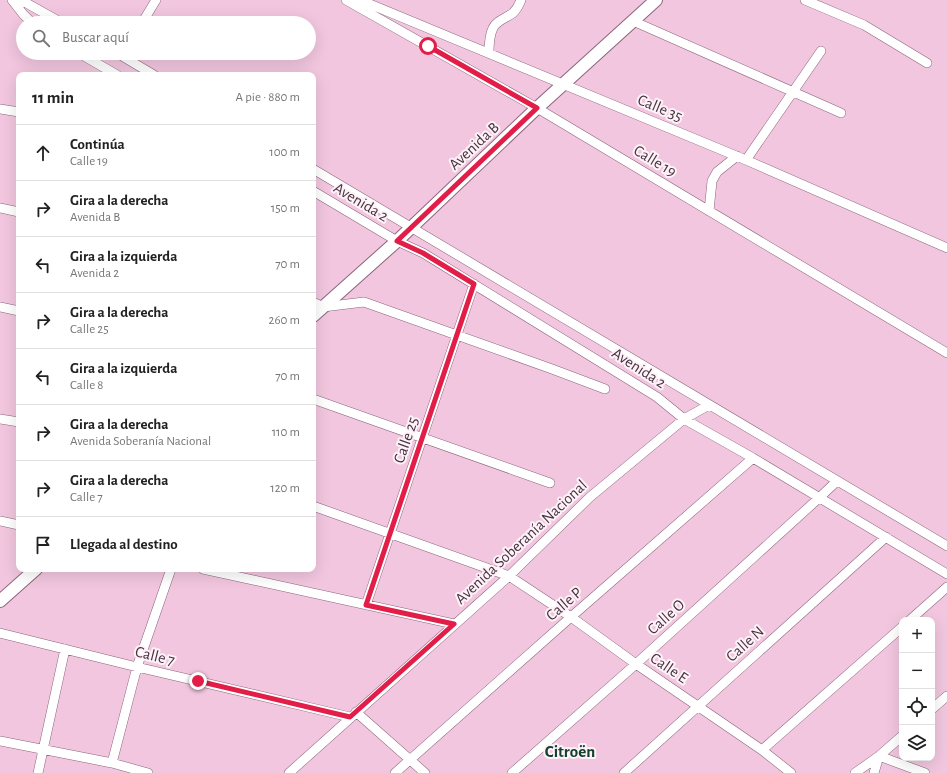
<!DOCTYPE html>
<html lang="es">
<head>
<meta charset="utf-8">
<style>
  body { margin:0; font-family:"Alegreya Sans",sans-serif; background:#f2f2f2; color:#222 }
  .controls { position:absolute; right:12px; bottom:12px; display:grid; overflow:hidden; border-radius:8px; box-shadow:0 4px 16px #0002 }
  .controls button { width:36px; height:36px; display:grid; place-items:center; padding:0; border:0; border-bottom:1px solid #e0e0e0; background:#fff; color:#222; font:20px sans-serif }
  .stop { position:absolute; width:12px; height:12px; margin:-9px; border:3px solid #e11d48; border-radius:50%; background:#fff }
  .stop.end { background:#e11d48; border-color:#fff; box-shadow:0 1px 4px #0008 }
  .list { margin:0; padding:0; list-style:none }
  h2 { display:flex; justify-content:space-between; align-items:center; height:52px; margin:0; padding:0 16px; font-size:17px }
  h2 small { font-size:13px; font-weight:400; color:#767676 }
  .list li { display:grid; grid-template-columns:26px 1fr auto; gap:12px; align-items:center; box-sizing:border-box; height:56px; padding:0 16px; border-top:1px solid #e0e0e0 }
  .list b { display:block; font-size:15px; white-space:nowrap }
  .list p { margin:0; font-size:13px; white-space:nowrap; color:#767676 }
  .list em { font-size:13px; font-style:normal; color:#767676 }
  .icon { flex:none; width:22px; height:22px; fill:none; stroke:currentColor; stroke-width:2; stroke-linecap:round; stroke-linejoin:round }
  .map { position:relative; flex:none; width:947px; height:773px; overflow:hidden }
  .search { position:absolute; background:#fff; box-shadow:0 4px 16px #0002; left:16px; top:16px; width:300px; height:44px; display:flex; align-items:center; gap:10px; box-sizing:border-box; padding:0 14px; border-radius:22px; color:#767676; font-size:15px }
  .panel { position:absolute; background:#fff; box-shadow:0 4px 16px #0002; left:16px; top:72px; width:300px; height:500px; border-radius:8px }
  .map>svg:first-child { display:block }
</style>
</head>
<body>
<div class="map">
<svg width="947" height="773" viewBox="0 0 947 773">
  <rect width="100%" height="100%" fill="#f1c6de"/>
  <g fill="none" stroke-linecap="round" stroke-linejoin="round">
    <!-- minor casing -->
    <g stroke="#8b657b" stroke-width="10">
      <path id="minor" d="M 12,0 L 23,14 L 32,23
        M 21,0 L 62,23
        M 346,0 L 537,108 L 947,353
        M 360,0 L 746,160 L 947,248
        M 805,0 L 864,25 L 927,63
        M 633,21 L 841,113
        M 142,23 L 156,0
        M 79,53 L 117,75
        M 117,53 L 154,75
        M 489,53 C 489,46 490,34 493,28 C 496,21 506,18 513,13 C 517,9 519,5 521,0
        M 0,109 L 19,112
        M 746,160 L 821,51
        M 313,169 L 947,546
        M 313,191 L 397,241 L 423,253 L 657,397 L 684,419 L 753,458 L 947,574
        M 0,208 L 19,212
        M 709,211 L 712,181 L 717,172 L 737,156
        M 313,302 L 323,307 L 364,302 L 552,369 L 605,389
        M 0,307 L 19,311
        M 313,399 L 550,483
        M 0,419 L 19,422
        M 313,506 L 509,576 L 571,617 L 636,664 L 762,750 L 791,773
        M 0,521 L 19,525
        M 203,569 L 454,624
        M 366,605 L 474,284
        M 910,620 L 947,587
        M 0,633 L 137,667 L 350,717
        M 932,709 L 947,696
        M 356,712 L 425,773
        M 0,741 L 112,763 L 148,773
        M 762,750 L 902,627
        M 112,763 L 137,667 L 171,569
        M 38,773 L 65,649
        M 289,773 L 509,576 L 590,497 L 684,419 L 709,405
        M 395,773 L 571,617 L 753,458
        M 512,773 L 636,664 L 820,497 L 837,481
        M 624,773 L 886,537
        M 855,773 L 879,756 L 902,736
        M 874,773 L 879,756 L 925,773"/>
    </g>
    <!-- tertiary casing -->
    <g stroke="#8b657b" stroke-width="14">
      <path id="tertiary" d="M 313,316 L 397,241 L 537,108 L 656,0
        M 0,601 L 36,569"/>
    </g>
    <!-- minor -->
    <use href="#minor" stroke="#fff" stroke-width="9"/>
    <!-- tertiary -->
    <use href="#tertiary" stroke="#fff" stroke-width="12"/>
  </g>
  <g fill="none" stroke-linecap="round" stroke-linejoin="round">
    <!-- route -->
    <path stroke="#e11d48" stroke-width="5" d="M 198,681 L 350,717 L 454,624 L 366,605 L 474,284 L 423,253 L 397,241 L 537,108 L 428,46"/>
  </g>
  <g text-anchor="middle" dominant-baseline="central" stroke-width="4" stroke-linejoin="round" paint-order="stroke">
    <!-- street labels -->
    <g font-size="16" fill="#44333d" stroke="#fef1f8">
      <text transform="translate(660 108) rotate(23)">Calle 35</text>
      <text transform="translate(474 146) rotate(-43)">Avenida B</text>
      <text transform="translate(655 161) rotate(31)">Calle 19</text>
      <text transform="translate(361 202) rotate(31)">Avenida 2</text>
      <text transform="translate(639 368) rotate(33)">Avenida 2</text>
      <text transform="translate(406 440) rotate(-71)">Calle 25</text>
      <text transform="translate(521 542) rotate(-43)">Avenida Soberanía Nacional</text>
      <text transform="translate(564 604) rotate(-41)">Calle P</text>
      <text transform="translate(666 617) rotate(-42)">Calle O</text>
      <text transform="translate(745 644) rotate(-42)">Calle N</text>
      <text transform="translate(155 656) rotate(14)">Calle 7</text>
      <text transform="translate(669 668) rotate(34)">Calle E</text>
    </g>
    <!-- neighbourhood labels -->
    <g font-size="17" font-weight="bold" fill="#12412e" stroke="#fef1f8">
      <text x="570" y="751">Citroën</text>
    </g>
  </g>
</svg>
<div class="controls">
<button>+</button>
<button>−</button>
<button><svg class="icon" aria-label="locate" viewBox="0 0 24 24"><circle cx="12" cy="12" r="6"/><path d="M12 2v4M12 18v4M2 12h4M18 12h4"/></svg></button>
<button><svg class="icon" aria-label="layers" viewBox="0 0 24 24"><path d="M12 4l9 5-9 5-9-5zM3 14l9 5 9-5"/></svg></button>
</div>
<div class="stop" style="left:428px;top:46px"></div>
<div class="stop end" style="left:198px;top:681px"></div>
<div class="search"><svg class="icon" aria-label="search" viewBox="0 0 24 24"><circle cx="10" cy="10" r="6"/><path d="M15 15l6 6"/></svg>Buscar aquí</div>
<section class="panel">
<h2>11 min<small>A pie · 880 m</small></h2>
<ul class="list">
<li><svg class="icon" aria-label="ahead" viewBox="0 0 24 24"><path d="M12 20V5M6 11l6-6 6 6"/></svg><div><b>Continúa</b><p>Calle 19</p></div><em>100 m</em></li>
<li><svg class="icon" aria-label="right" viewBox="0 0 24 24"><path d="M7 20v-9h11M14 6l5 5-5 5"/></svg><div><b>Gira a la derecha</b><p>Avenida B</p></div><em>150 m</em></li>
<li><svg class="icon" aria-label="left" viewBox="0 0 24 24"><path d="M17 20v-9H6M10 6l-5 5 5 5"/></svg><div><b>Gira a la izquierda</b><p>Avenida 2</p></div><em>70 m</em></li>
<li><svg class="icon" aria-label="right" viewBox="0 0 24 24"><path d="M7 20v-9h11M14 6l5 5-5 5"/></svg><div><b>Gira a la derecha</b><p>Calle 25</p></div><em>260 m</em></li>
<li><svg class="icon" aria-label="left" viewBox="0 0 24 24"><path d="M17 20v-9H6M10 6l-5 5 5 5"/></svg><div><b>Gira a la izquierda</b><p>Calle 8</p></div><em>70 m</em></li>
<li><svg class="icon" aria-label="right" viewBox="0 0 24 24"><path d="M7 20v-9h11M14 6l5 5-5 5"/></svg><div><b>Gira a la derecha</b><p>Avenida Soberanía Nacional</p></div><em>110 m</em></li>
<li><svg class="icon" aria-label="right" viewBox="0 0 24 24"><path d="M7 20v-9h11M14 6l5 5-5 5"/></svg><div><b>Gira a la derecha</b><p>Calle 7</p></div><em>120 m</em></li>
<li><svg class="icon" aria-label="arrive" viewBox="0 0 24 24"><path d="M6 21V4h12l-3 4 3 4H6"/></svg><div><b>Llegada al destino</b></div></li>
</ul>
</section>
</div>
</body>
</html>
